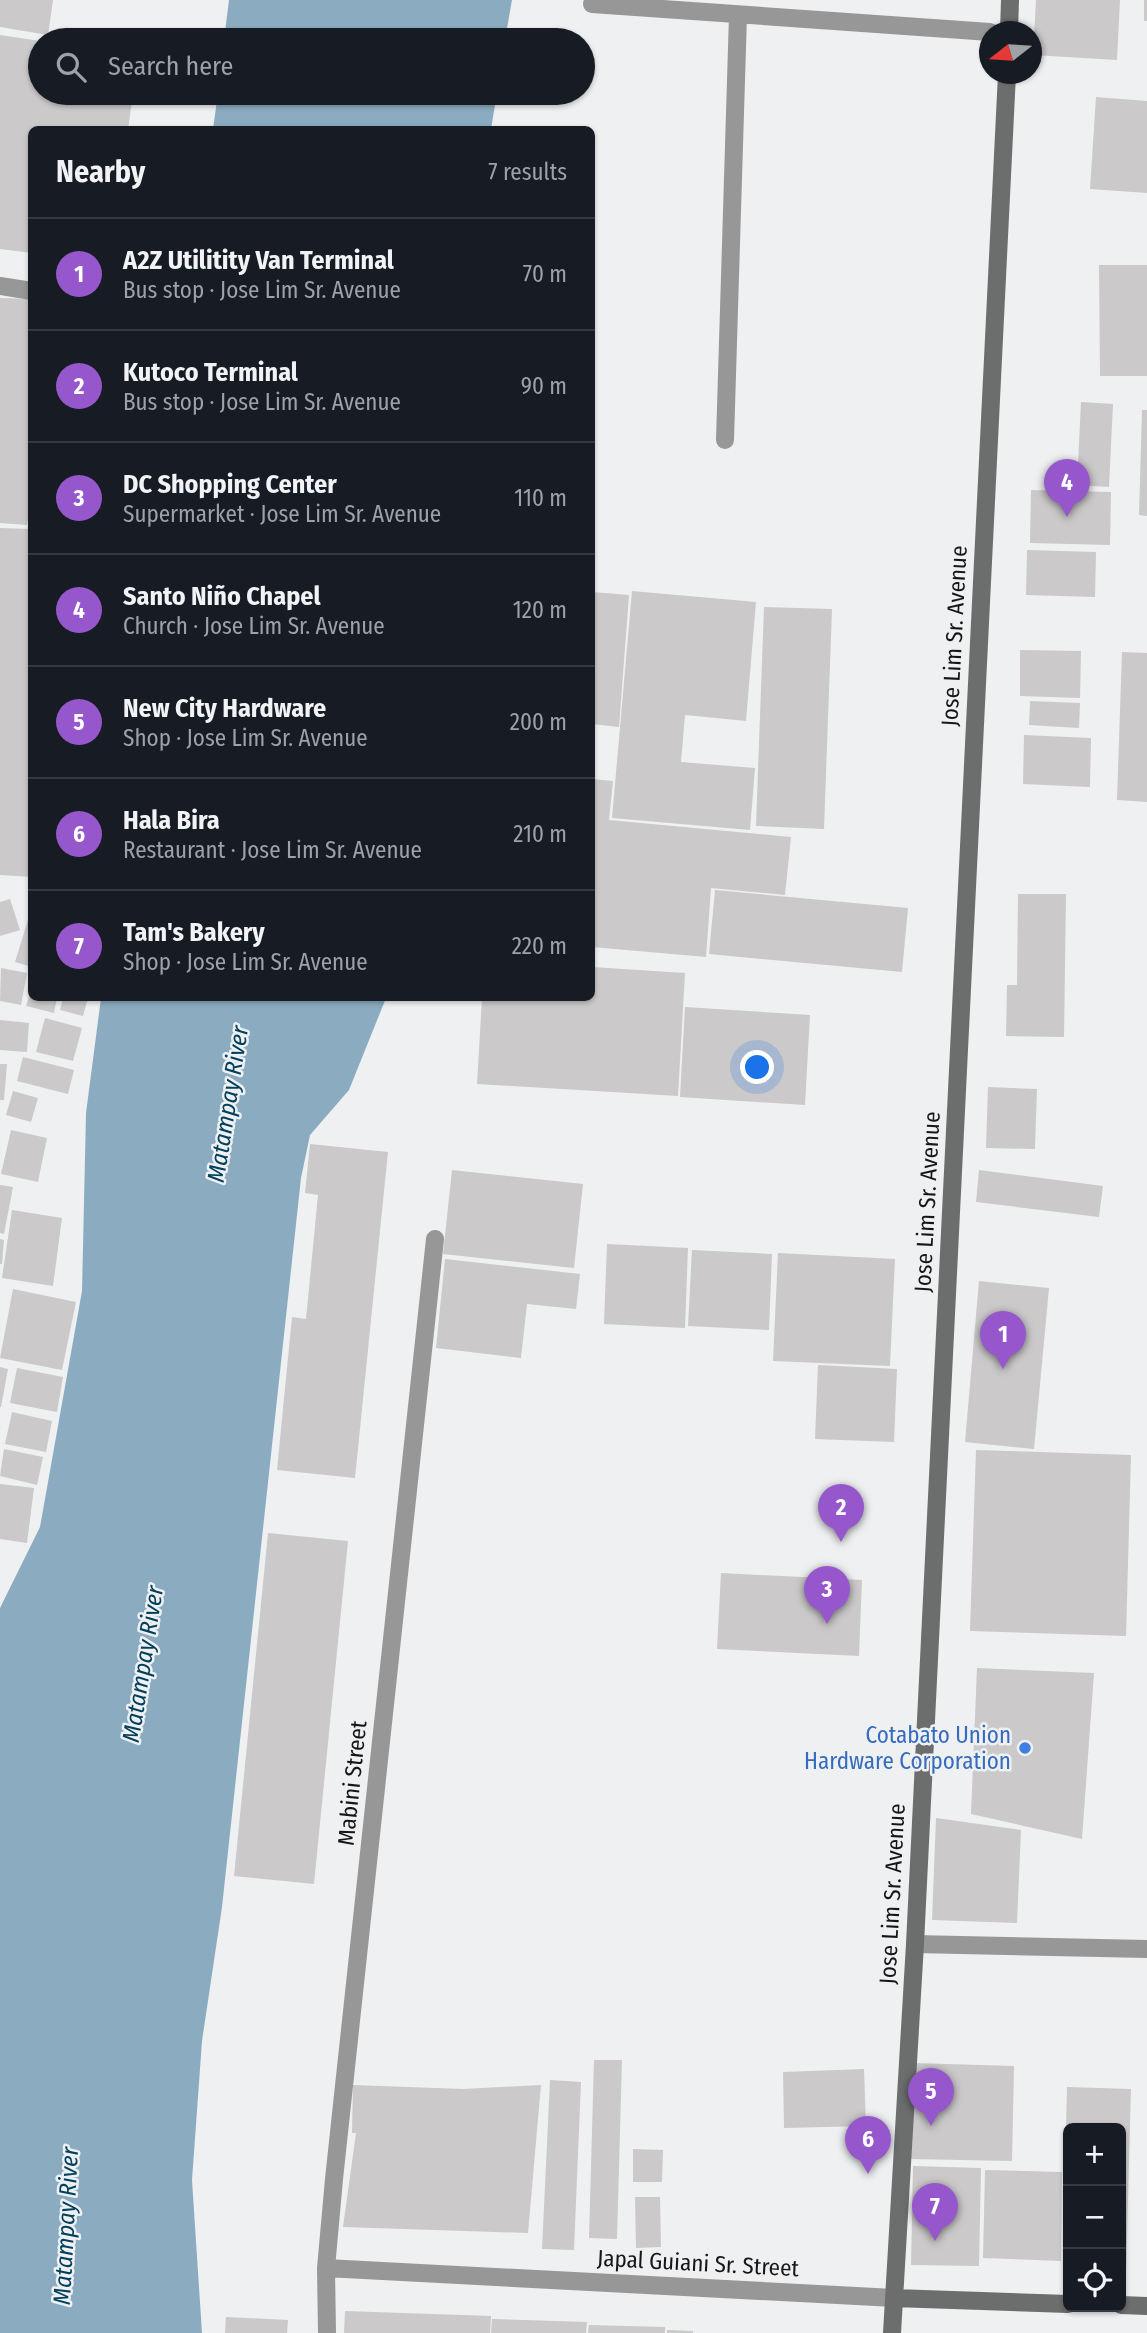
<!DOCTYPE html>
<html lang="en">
<head>
<meta charset="utf-8">
<style>
  body { margin:0; font-family:"Fira Sans Condensed",sans-serif; background:#242831; color:#f1f3f6 }
  .controls { position:absolute; right:21px; bottom:21px; display:grid; overflow:hidden; border-radius:10px; box-shadow:0 2px 5px #0004 }
  .controls button { width:63px; height:63px; display:grid; place-items:center; padding:0; border:0; border-bottom:2px solid #363941; background:#171b24; color:#f1f3f6; font:35px sans-serif }
  .compass { position:absolute; left:979px; top:21px; width:63px; height:63px; border-radius:50%; background:#171b24; box-shadow:0 2px 5px #0004; rotate:253deg }
  .you { position:absolute; left:758px; top:1068px; width:24px; height:24px; margin:-18px; border:5px solid #fff; border-radius:50%; background:#1a73e8; box-shadow:0 0 0 10px #1a73e833 }
  .badge { display:grid; place-items:center; width:46px; height:46px; border-radius:50%; background:#9757cc; color:#fff; font-size:23px; font-weight:700 }
  .pin { position:absolute; translate:-50% -58px; filter:drop-shadow(0 2px 4px #0008) }
  .pin::after { content:''; position:absolute; top:37px; width:24px; height:21px; background:inherit; clip-path:polygon(0 0,100% 0,50% 100%) }
  .list { margin:0; padding:0; list-style:none }
  h2 { display:flex; justify-content:space-between; align-items:center; height:91px; margin:0; padding:0 28px; font-size:30px }
  h2 small { font-size:23px; font-weight:400; color:#9ea1a6 }
  .list li { display:grid; grid-template-columns:46px 1fr auto; gap:21px; align-items:center; box-sizing:border-box; height:112px; padding:0 28px; border-top:2px solid #363941 }
  .list b { display:block; font-size:26px; white-space:nowrap }
  .list p { margin:0; font-size:23px; white-space:nowrap; color:#9ea1a6 }
  .list em { font-size:23px; font-style:normal; color:#9ea1a6 }
  .icon { flex:none; width:38px; height:38px; fill:none; stroke:currentColor; stroke-width:2; stroke-linecap:round; stroke-linejoin:round }
  .map { position:relative; flex:none; width:1147px; height:2333px; overflow:hidden }
  .search { position:absolute; background:#171b24; box-shadow:0 2px 5px #0004; left:28px; top:28px; width:567px; height:77px; display:flex; align-items:center; gap:18px; box-sizing:border-box; padding:0 24px; border-radius:38px; color:#9ea1a6; font-size:26px }
  .panel { position:absolute; background:#171b24; box-shadow:0 2px 5px #0004; left:28px; top:126px; width:567px; height:875px; border-radius:10px }
  .map>svg:first-child { display:block }
</style>
</head>
<body>
<div class="map">
<svg width="1147" height="2333" viewBox="0 0 1147 2333">
  <rect width="100%" height="100%" fill="#eff0f2"/>
  <!-- water -->
  <path fill="#8bacc0" d="M 229,0 L 512,0 L 505,40 L 224,40 Z
    M 218,93 L 497,93 L 491,129 L 213,129 Z
    M 101,998 L 386,998 L 349,1090 L 310,1135 L 301,1178 L 222,1907 L 202,2041 L 192,2180 L 202,2333 L 0,2333 L 0,1608 L 40,1527 L 82,1291 L 86,1113 Z"/>
  <!-- building -->
  <path fill="#cbc9ca" d="M 0,0 L 53,0 L 48,35 L 0,27 Z
    M 1036,0 L 1120,0 L 1117,60 L 1033,55 Z
    M 1144,0 L 1147,0 L 1147,21 L 1144,21 Z
    M 0,35 L 40,41 L 40,93 L 133,93 L 128,130 L 32,130 L 32,253 L 0,249 Z
    M 1096,97 L 1147,101 L 1147,193 L 1090,189 Z
    M 1099,265 L 1147,265 L 1147,376 L 1100,376 Z
    M 0,298 L 32,299 L 32,496 L 27,525 L 0,523 Z
    M 1081,402 L 1113,404 L 1109,487 L 1077,485 Z
    M 1142,410 L 1147,410 L 1147,516 L 1139,515 Z
    M 1031,490 L 1111,492 L 1110,545 L 1030,543 Z
    M 0,528 L 32,529 L 32,877 L 0,875 Z
    M 1027,550 L 1096,552 L 1095,597 L 1026,595 Z
    M 632,591 L 756,602 L 746,721 L 685,715 L 681,762 L 755,768 L 750,830 L 612,818 Z
    M 592,592 L 629,595 L 619,727 L 592,724 Z
    M 764,607 L 832,609 L 824,829 L 756,826 Z
    M 1020,650 L 1081,651 L 1080,698 L 1020,696 Z
    M 1122,652 L 1147,653 L 1147,802 L 1117,800 Z
    M 1030,701 L 1080,703 L 1079,728 L 1029,725 Z
    M 1024,735 L 1091,738 L 1090,787 L 1023,784 Z
    M 592,779 L 613,781 L 609,820 L 791,837 L 785,895 L 711,888 L 706,957 L 592,947 Z
    M 715,890 L 908,908 L 902,972 L 709,954 Z
    M 1018,894 L 1066,894 L 1064,1037 L 1006,1036 L 1007,985 L 1017,985 Z
    M 10,899 L 20,930 L 0,936 L 0,902 Z
    M 31,910 L 32,910 L 32,967 L 15,962 Z
    M 592,967 L 685,973 L 678,1096 L 477,1084 L 482,998 L 592,998 Z
    M 1,968 L 27,973 L 21,1005 L 0,1001 Z
    M 31,990 L 32,998 L 57,998 L 54,1013 L 26,1006 Z
    M 63,998 L 88,998 L 83,1016 L 60,1010 Z
    M 685,1007 L 810,1015 L 805,1105 L 680,1097 Z
    M 45,1018 L 82,1028 L 73,1061 L 36,1052 Z
    M 0,1020 L 29,1023 L 27,1052 L 0,1050 Z
    M 23,1057 L 74,1070 L 68,1094 L 17,1081 Z
    M 0,1064 L 7,1064 L 4,1100 L 0,1100 Z
    M 988,1087 L 1037,1089 L 1035,1149 L 986,1148 Z
    M 13,1091 L 38,1098 L 31,1122 L 6,1115 Z
    M 11,1130 L 47,1138 L 38,1182 L 1,1174 Z
    M 310,1144 L 388,1152 L 355,1478 L 277,1470 L 292,1317 L 306,1319 L 318,1195 L 305,1193 Z
    M 452,1170 L 583,1184 L 574,1268 L 443,1254 Z
    M 979,1170 L 1103,1186 L 1099,1217 L 976,1202 Z
    M 0,1185 L 13,1187 L 4,1234 L 0,1233 Z
    M 12,1210 L 62,1218 L 53,1286 L 2,1278 Z
    M 0,1239 L 4,1240 L 2,1264 L 0,1264 Z
    M 607,1244 L 688,1248 L 685,1328 L 604,1324 Z
    M 692,1250 L 772,1254 L 769,1330 L 688,1326 Z
    M 778,1253 L 895,1259 L 890,1366 L 773,1361 Z
    M 445,1259 L 580,1274 L 576,1309 L 527,1304 L 521,1358 L 436,1348 Z
    M 979,1281 L 1049,1288 L 1034,1449 L 965,1442 Z
    M 13,1289 L 76,1302 L 62,1370 L 0,1358 Z
    M 818,1365 L 897,1369 L 894,1442 L 815,1439 Z
    M 0,1367 L 8,1369 L 1,1407 L 0,1407 Z
    M 17,1368 L 63,1377 L 57,1412 L 10,1403 Z
    M 12,1412 L 52,1421 L 46,1452 L 5,1444 Z
    M 4,1449 L 43,1457 L 37,1485 L 0,1476 Z
    M 976,1450 L 1131,1455 L 1126,1636 L 970,1631 Z
    M 0,1484 L 34,1488 L 27,1543 L 0,1539 Z
    M 268,1533 L 348,1541 L 314,1884 L 234,1876 Z
    M 721,1573 L 862,1580 L 859,1656 L 717,1649 Z
    M 977,1668 L 1094,1673 L 1082,1839 L 971,1814 Z
    M 936,1818 L 1021,1830 L 1017,1923 L 932,1920 Z
    M 594,2060 L 622,2060 L 617,2239 L 589,2238 Z
    M 912,2063 L 1014,2066 L 1012,2161 L 909,2159 Z
    M 864,2069 L 866,2126 L 784,2128 L 783,2072 Z
    M 550,2080 L 581,2082 L 574,2250 L 542,2249 Z
    M 353,2085 L 463,2089 L 541,2085 L 528,2233 L 343,2227 L 356,2133 L 352,2133 Z
    M 1067,2087 L 1131,2089 L 1126,2272 L 1121,2272 L 1121,2128 L 1066,2128 Z
    M 1066,2136 L 1068,2136 L 1068,2271 L 1063,2271 Z
    M 633,2149 L 663,2150 L 662,2182 L 633,2182 Z
    M 913,2166 L 981,2168 L 979,2266 L 911,2265 Z
    M 985,2170 L 1062,2172 L 1061,2261 L 983,2258 Z
    M 635,2197 L 660,2197 L 661,2247 L 636,2248 Z
    M 345,2311 L 491,2316 L 490,2333 L 344,2333 Z
    M 226,2317 L 288,2320 L 287,2333 L 225,2333 Z
    M 492,2319 L 587,2322 L 586,2333 L 491,2333 Z
    M 589,2325 L 665,2327 L 665,2333 L 588,2333 Z
    M 667,2330 L 693,2331 L 693,2333 L 667,2333 Z"/>
  <g fill="none" stroke-linecap="round" stroke-linejoin="round">
    <!-- lane -->
    <path stroke="#979797" stroke-width="18" d="M 592,4 L 990,32
      M 0,286 L 32,291
      M 725,440 L 738,15"/>
    <!-- street -->
    <path stroke="#979797" stroke-width="18" d="M 915,1944 L 1147,1949
      M 326,2268 L 894,2298
      M 327,2333 L 326,2268 L 334,2179 L 435,1239"/>
    <!-- secondary -->
    <path stroke="#6c6d6d" stroke-width="18" d="M 1009,32 L 1010,0
      M 894,2298 L 1068,2304
      M 1121,2305 L 1147,2306
      M 892,2333 L 915,1944 L 1007,74"/>
  </g>
  <!-- markers -->
  <circle fill="#3f7fe0" stroke="#eff0f2" stroke-width="2.5" cx="1025" cy="1748" r="7"/>
  <g text-anchor="middle" dominant-baseline="central" stroke-width="5" stroke-linejoin="round" paint-order="stroke">
    <!-- street labels -->
    <g font-size="23" fill="#161617" stroke="#eff0f2">
      <text transform="translate(954 636) rotate(-87)">Jose Lim Sr. Avenue</text>
      <text transform="translate(927 1202) rotate(-87)">Jose Lim Sr. Avenue</text>
      <text transform="translate(352 1783) rotate(-84)">Mabini Street</text>
      <text transform="translate(892 1894) rotate(-87)">Jose Lim Sr. Avenue</text>
      <text transform="translate(698 2263) rotate(3)">Japal Guiani Sr. Street</text>
    </g>
    <!-- shop labels -->
    <g font-size="23" fill="#366cbe" stroke="#eff0f2" text-anchor="end">
      <text x="1011" y="1735">Cotabato Union<tspan x="1011" dy="26">Hardware Corporation</tspan></text>
    </g>
    <!-- water labels -->
    <g font-size="24" font-style="italic" fill="#00405d" stroke="#eff0f2">
      <text transform="translate(228 1104) rotate(-81)">Matampay River</text>
      <text transform="translate(143 1664) rotate(-81)">Matampay River</text>
      <text transform="translate(66 2226) rotate(-87)">Matampay River</text>
    </g>
  </g>
</svg>
<div class="controls">
<button>+</button>
<button>−</button>
<button><svg class="icon" aria-label="locate" viewBox="0 0 24 24"><circle cx="12" cy="12" r="6"/><path d="M12 2v4M12 18v4M2 12h4M18 12h4"/></svg></button>
</div>
<svg class="compass" viewBox="-18 -18 36 36"><path d="M0-13l5 13h-10z" fill="#e53935"/><path d="M0 13l5-13h-10z" fill="#9ea1a6"/></svg>
<div class="you"></div>
<div class="pin badge" style="left:1003px;top:1369px">1</div>
<div class="pin badge" style="left:841px;top:1542px">2</div>
<div class="pin badge" style="left:827px;top:1624px">3</div>
<div class="pin badge" style="left:1067px;top:517px">4</div>
<div class="pin badge" style="left:931px;top:2126px">5</div>
<div class="pin badge" style="left:868px;top:2174px">6</div>
<div class="pin badge" style="left:935px;top:2241px">7</div>
<div class="search"><svg class="icon" aria-label="search" viewBox="0 0 24 24"><circle cx="10" cy="10" r="6"/><path d="M15 15l6 6"/></svg>Search here</div>
<section class="panel">
<h2>Nearby<small>7 results</small></h2>
<ul class="list">
<li><span class="badge">1</span><div><b>A2Z Utilitity Van Terminal</b><p>Bus stop · Jose Lim Sr. Avenue</p></div><em>70 m</em></li>
<li><span class="badge">2</span><div><b>Kutoco Terminal</b><p>Bus stop · Jose Lim Sr. Avenue</p></div><em>90 m</em></li>
<li><span class="badge">3</span><div><b>DC Shopping Center</b><p>Supermarket · Jose Lim Sr. Avenue</p></div><em>110 m</em></li>
<li><span class="badge">4</span><div><b>Santo Niño Chapel</b><p>Church · Jose Lim Sr. Avenue</p></div><em>120 m</em></li>
<li><span class="badge">5</span><div><b>New City Hardware</b><p>Shop · Jose Lim Sr. Avenue</p></div><em>200 m</em></li>
<li><span class="badge">6</span><div><b>Hala Bira</b><p>Restaurant · Jose Lim Sr. Avenue</p></div><em>210 m</em></li>
<li><span class="badge">7</span><div><b>Tam's Bakery</b><p>Shop · Jose Lim Sr. Avenue</p></div><em>220 m</em></li>
</ul>
</section>
</div>
</body>
</html>
